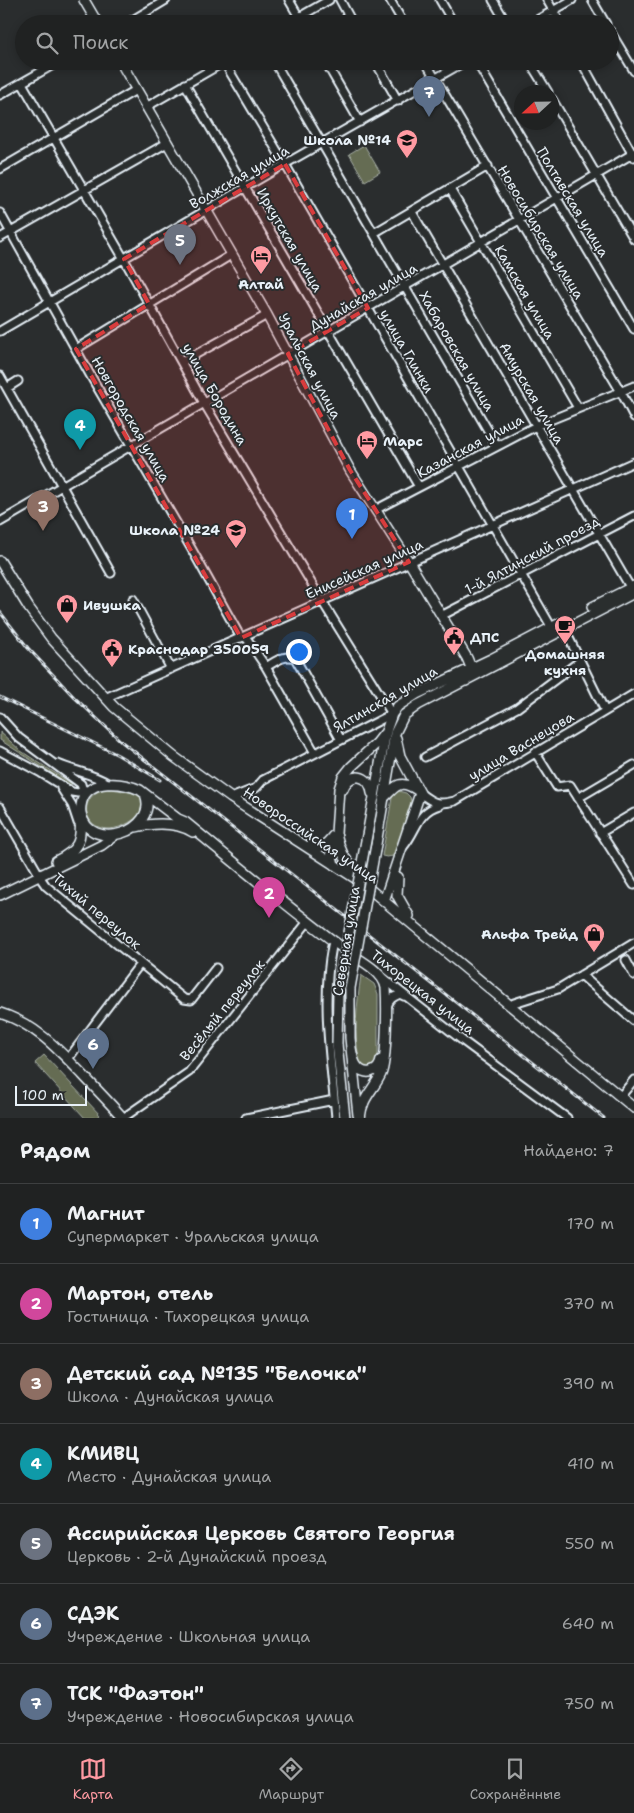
<!DOCTYPE html>
<html lang="ru">
<head>
<meta charset="utf-8">
<style>
  body { margin:0; font-family:"Shantell Sans",sans-serif; background:#2d2f2f; color:#f1f3f6 }
  .compass { position:absolute; left:514px; top:85px; width:45px; height:45px; border-radius:50%; background:#202222; box-shadow:0 2px 8px #0003; rotate:248deg }
  .scale { position:absolute; left:15px; bottom:12px; width:72px; box-sizing:border-box; padding-left:5px; border:2px solid #e8f1f8; border-top:0; font-size:14px; line-height:18px; white-space:nowrap; color:#e8f1f8; -webkit-text-stroke:4px #2a2d2e; paint-order:stroke }
  .you { position:absolute; left:298px; top:651px; width:18px; height:18px; margin:-12px; border:4px solid #fff; border-radius:50%; background:#1a73e8; box-shadow:0 0 0 8px #1a73e833 }
  .badge { display:grid; place-items:center; width:32px; height:32px; border-radius:50%; background:#ff9aa2; color:#fff; font-size:16px; font-weight:700 }
  .pin { position:absolute; translate:-50% -41px; filter:drop-shadow(0 1px 2px #0008) }
  .pin::after { content:''; position:absolute; top:26px; width:18px; height:15px; background:inherit; clip-path:polygon(0 0,100% 0,50% 100%) }
  .list { margin:0; padding:0; list-style:none }
  h2 { display:flex; justify-content:space-between; align-items:center; height:65px; margin:0; padding:0 20px; font-size:21px }
  h2 small { font-size:16px; font-weight:400; color:#a2a4a5 }
  .list li { display:grid; grid-template-columns:32px 1fr auto; gap:15px; align-items:center; box-sizing:border-box; height:80px; padding:0 20px; border-top:1px solid #3d3f40 }
  .list b { display:block; font-size:19px; white-space:nowrap }
  .list p { margin:0; font-size:16px; white-space:nowrap; color:#a2a4a5 }
  .list em { font-size:16px; font-style:normal; color:#a2a4a5 }
  .icon { flex:none; width:28px; height:28px; fill:none; stroke:currentColor; stroke-width:2; stroke-linecap:round; stroke-linejoin:round }
  .map { position:relative; flex:none; width:634px; height:1118px; overflow:hidden }
  .search { position:absolute; background:#202222; box-shadow:0 2px 8px #0003; left:15px; right:15px; top:15px; height:55px; display:flex; align-items:center; gap:12px; box-sizing:border-box; padding:0 18px; border-radius:28px; color:#a2a4a5; font-size:19px }
  .sheet { height:625px; background:#202222 }
  nav { display:flex; justify-content:space-around; align-items:center; box-sizing:border-box; height:70px; border-top:1px solid #3d3f40; background:#202222; font-size:14px; color:#a2a4a5 }
  nav a { display:grid; justify-items:center; gap:2px }
  nav .on { color:#ff9aa2 }
  .map>svg:first-child { display:block }
</style>
</head>
<body>
<div class="map">
<svg width="634" height="1118" viewBox="0 0 634 1118">
  <rect width="100%" height="100%" fill="#2a2d2e"/>
  <filter id="ink" filterUnits="userSpaceOnUse"><feTurbulence type="fractalNoise" baseFrequency=".02" numOctaves="2"/><feDisplacementMap in="SourceGraphic" scale="10" xChannelSelector="R" yChannelSelector="G"/><feConvolveMatrix kernelMatrix="1 2 1 2 8 2 1 2 1" color-interpolation-filters="sRGB"/></filter>
  <g filter="url(#ink)">
    <!-- green -->
    <path fill="#656c52" stroke="#a6aea5" d="M 364,145 L 380,172 L 365,181 L 349,154 Z
      M 0,732 L 21,751 L 72,784 L 70,785 L 0,740 Z
      M 106,788 L 140,794 L 145,810 C 96,858 64,801 106,788 Z
      M 398,791 L 406,793 L 410,797 L 411,801 L 409,814 L 393,856 L 387,857 L 382,856 L 392,798 Z
      M 361,975 L 374,984 L 378,994 L 378,1058 L 374,1067 L 367,1068 L 360,1064 C 353,1034 357,1005 361,975 Z
      M 44,1055 L 100,1115 L 96,1118 L 85,1118 L 35,1063 Z"/>
    <g fill="none" stroke-linecap="round" stroke-linejoin="round">
      <!-- minor casing -->
      <g stroke="#e8f1f8" stroke-width="11">
        <path id="minor" d="M 289,0 L 303,24
          M 340,0 L 353,24
          M 390,0 L 404,24
          M 440,0 L 454,24
          M 493,0 L 507,24
          M 547,0 L 561,24
          M 592,0 L 606,24
          M 126,24 L 166,0
          M 287,24 L 329,0
          M 530,24 L 572,0
          M 610,31 L 634,71
          M 274,61 L 497,446
          M 325,61 L 360,122
          M 375,61 L 398,101
          M 425,61 L 621,392 L 634,417
          M 476,61 L 634,329
          M 529,61 L 548,92
          M 581,61 L 634,157
          M 224,62 L 285,164 L 552,628
          M 22,83 L 124,259 L 204,403 L 322,601 L 392,714 L 263,780 L 256,788 L 231,798
          M 185,84 L 419,487
          M 0,95 L 60,61
          M 552,99 L 634,239
          M 146,107 L 226,61
          M 0,169 L 136,90
          M 450,189 L 578,408
          M 412,212 C 485,337 557,462 630,587
          M 0,213 L 93,380 L 191,548 L 241,638
          M 374,233 L 488,166
          M 0,238 L 167,143
          M 0,331 L 285,164 L 466,61
          M 76,349 L 231,255
          M 182,362 L 267,315
          M 0,376 L 111,573
          M 7,388 L 18,381
          M 375,510 L 538,425 L 634,386
          M 0,522 L 634,153
          M 133,599 L 171,669
          M 441,616 L 634,516
          M 564,628 L 605,711
          M 245,636 L 266,667 L 315,753
          M 266,667 C 275,662 284,654 295,658 L 341,740
          M 105,698 L 634,462
          M 0,717 L 19,738 L 81,784 L 83,791 L 83,798
          M 0,751 L 41,773 L 72,792 L 78,793 L 85,790
          M 535,752 L 557,787 L 570,785 L 634,885
          M 425,757 L 517,708 L 580,661
          M 58,764 C 74,771 94,774 109,784
          M 61,788 L 72,805 L 78,823
          M 420,793 C 434,804 438,805 455,801 L 634,694
          M 578,798 L 634,765
          M 0,807 L 37,871
          M 600,833 L 634,813
          M 403,847 C 418,830 416,812 440,805
          M 39,876 L 46,886 L 184,999 L 191,1000 L 216,968
          M 332,946 C 321,1003 331,1061 336,1118
          M 626,960 L 634,975
          M 581,975 L 634,1021
          M 383,978 L 463,1041 L 567,1118
          M 512,1006 L 514,1003 L 558,989 L 634,943
          M 387,1007 C 389,999 393,997 400,994 L 404,996
          M 68,1059 L 140,964
          M 620,1097 L 634,1080
          M 123,1118 L 189,1072 L 306,924
          M 246,1118 L 334,1100"/>
      </g>
      <!-- major casing -->
      <g stroke="#e8f1f8" stroke-width="12">
        <path id="major" d="M 84,0 L 98,24
          M 120,61 L 267,315 L 350,470 L 409,562 L 467,658 L 472,670 L 466,681
          M 0,561 L 29,608 L 51,638 L 114,707 L 173,756 L 231,798 L 361,882 L 634,1108
          M 592,607 L 634,586
          M 343,789 C 350,771 370,774 372,793
          M 145,794 C 160,831 89,855 81,813 C 80,808 81,805 82,801 C 89,778 123,782 140,790 L 178,819 L 185,822 C 239,866 292,911 348,952 C 360,960 384,972 386,988 C 387,1003 387,1062 381,1074 C 373,1091 362,1097 360,1118
          M 383,799 C 396,785 400,779 417,790
          M 372,808 L 386,731 L 392,714 L 398,706 L 417,694 L 491,659 L 560,623
          M 136,827 C 154,823 176,822 193,832
          M 336,833 C 341,855 347,864 364,878
          M 309,846 C 320,850 326,845 333,836
          M 375,850 L 395,733 L 404,715 L 418,705 L 634,593
          M 56,861 C 79,850 82,841 80,816
          M 334,865 L 331,851 L 336,833 L 339,789 L 343,777 L 351,767 L 377,743 L 384,734
          M 398,877 L 397,895 L 409,916
          M 0,895 L 102,845 L 114,836
          M 384,901 L 420,793 L 400,756 L 396,738
          M 350,988 L 350,1038 L 358,1115
          M 0,1013 C 35,1024 58,1049 83,1075 C 96,1089 110,1103 123,1118
          M 337,1044 L 345,1118
          M 351,1048 C 352,1054 353,1060 356,1065 C 364,1077 379,1073 381,1060"/>
      </g>
      <!-- minor -->
      <use href="#minor" stroke="#2a2d2e" stroke-width="7"/>
      <!-- major -->
      <use href="#major" stroke="#2a2d2e" stroke-width="9"/>
      <!-- rail casing -->
      <g stroke="#e8f1f8" stroke-width="3">
        <path id="rail" d="M 0,612 L 28,648 L 74,697 L 122,742 L 604,1118
          M 0,697 L 118,755 L 160,780"/>
      </g>
      <!-- rail -->
      <use href="#rail" stroke="#2a2d2e" stroke-width="1" stroke-dasharray="4" stroke-linecap="butt"/>
      <!-- major-bridge casing -->
      <g stroke="#e8f1f8" stroke-width="12" stroke-linecap="butt">
        <path id="major-bridge" d="M 350,988 L 375,850
          M 337,1044 L 338,992 L 372,808"/>
      </g>
      <!-- major-bridge -->
      <use href="#major-bridge" stroke="#2a2d2e" stroke-width="9"/>
    </g>
  </g>
  <!-- marked area -->
  <path fill="#d83c3d" fill-opacity="0.2" stroke="#d83c3d" stroke-width="4" stroke-dasharray="10 6" stroke-linejoin="round" d="M 285,164 L 368,308 L 288,354 L 350,470 L 409,562 L 241,638 L 76,349 L 149,304 L 124,259 Z"/>
  <!-- icons -->
  <defs>
    <g id="school-pin" transform="scale(1.125)"><path d="M0 17L-7.5 6A9.5 9.5 0 1 1 7.5 6Z" fill="#ff9aa2" stroke="#2a2d2e"/><path d="M0-5L7-2L0 1L-7-2ZM-4 1L0 2.5L4 1V4Q0 6-4 4Z" fill="#111"/></g>
    <g id="hotel-pin" transform="scale(1.125)"><path d="M0 17L-7.5 6A9.5 9.5 0 1 1 7.5 6Z" fill="#ff9aa2" stroke="#2a2d2e"/><path d="M-6-4.5h1.5V1H6V5H4.5V3h-9V5H-6ZM-4 0a1.8 1.8 0 1 1 3.6 0ZM.5 0V-2.5h3Q6-2.5 6 0Z" fill="#111"/></g>
    <g id="shop-pin" transform="scale(1.125)"><path d="M0 17L-7.5 6A9.5 9.5 0 1 1 7.5 6Z" fill="#ff9aa2" stroke="#2a2d2e"/><path d="M-5-2.5h2.3a2.7 3.5 0 0 1 5.4 0H5L5.5 6h-11ZM-1.5-2.5h3a1.5 2.3 0 0 0-3 0Z" fill="#111"/></g>
    <g id="cafe-pin" transform="scale(1.125)"><path d="M0 17L-7.5 6A9.5 9.5 0 1 1 7.5 6Z" fill="#ff9aa2" stroke="#2a2d2e"/><path d="M-5.5-4.5H6V0H3Q3 3.5 0 3.5H-2.5Q-5.5 3.5-5.5 0ZM3-3.2v2h1.7v-2ZM-6 4.5H4V6H-6Z" fill="#111"/></g>
    <g id="civic-pin" transform="scale(1.125)"><path d="M0 17L-7.5 6A9.5 9.5 0 1 1 7.5 6Z" fill="#ff9aa2" stroke="#2a2d2e"/><path d="M-.6-6.5H3V-4.5H.6V-3L4-1V1h2V6H-6V1h2V-1L-.6-3ZM-1.2 2.5V6h2.4V2.5Z" fill="#111"/></g>
  </defs>
  <g fill-rule="evenodd">
    <use href="#school-pin" x="407" y="140"/>
    <use href="#hotel-pin" x="261" y="256"/>
    <use href="#hotel-pin" x="367" y="441"/>
    <use href="#school-pin" x="236" y="530"/>
    <use href="#shop-pin" x="67" y="605"/>
    <use href="#cafe-pin" x="565" y="626"/>
    <use href="#civic-pin" x="454" y="637"/>
    <use href="#civic-pin" x="112" y="649"/>
    <use href="#shop-pin" x="594" y="934"/>
  </g>
  <g text-anchor="middle" dominant-baseline="central" stroke-width="4" stroke-linejoin="round" paint-order="stroke">
    <!-- poi labels -->
    <g font-size="14" font-weight="bold" fill="#e8f1f8" stroke="#2a2d2e" text-anchor="start">
      <text x="391" y="140" text-anchor="end">Школа №14</text>
      <text x="261" y="284" text-anchor="middle">Алтай</text>
      <text x="383" y="441">Марс</text>
      <text x="220" y="530" text-anchor="end">Школа №24</text>
      <text x="83" y="605">Ивушка</text>
      <text x="470" y="637">ДПС</text>
      <text x="128" y="649">Краснодар 350059</text>
      <text x="565" y="654" text-anchor="middle">Домашняя<tspan x="565" dy="16">кухня</tspan></text>
      <text x="578" y="934" text-anchor="end">Альфа Трейд</text>
    </g>
    <!-- street labels -->
    <g font-size="14" fill="#e8f1f8" stroke="#2a2d2e">
      <text transform="translate(239 177) rotate(-30)">Волжская улица</text>
      <text transform="translate(573 202) rotate(59)">Полтавская улица</text>
      <text transform="translate(541 232) rotate(59)">Новосибирская улица</text>
      <text transform="translate(290 240) rotate(60)">Иркутская улица</text>
      <text transform="translate(525 292) rotate(60)">Камская улица</text>
      <text transform="translate(363 297) rotate(-30)">Дунайская улица</text>
      <text transform="translate(407 351) rotate(60)">улица Глинки</text>
      <text transform="translate(457 351) rotate(60)">Хабаровская улица</text>
      <text transform="translate(310 366) rotate(62)">Уральская улица</text>
      <text transform="translate(532 393) rotate(60)">Амурская улица</text>
      <text transform="translate(215 394) rotate(60)">улица Бородина</text>
      <text transform="translate(131 419) rotate(60)">Новгородская улица</text>
      <text transform="translate(470 446) rotate(-28)">Казанская улица</text>
      <text transform="translate(532 555) rotate(-28)">1-й Ялтинский проезд</text>
      <text transform="translate(364 569) rotate(-24)">Енисейская улица</text>
      <text transform="translate(385 699) rotate(-30)">Ялтинская улица</text>
      <text transform="translate(521 746) rotate(-31)">улица Васнецова</text>
      <text transform="translate(311 835) rotate(34)">Новороссийская улица</text>
      <text transform="translate(97 911) rotate(40)">Тихий переулок</text>
      <text transform="translate(346 941) rotate(-81)">Северная улица</text>
      <text transform="translate(423 992) rotate(38)">Тихорецкая улица</text>
      <text transform="translate(222 1010) rotate(-51)">Весёлый переулок</text>
    </g>
  </g>
</svg>
<svg class="compass" viewBox="-18 -18 36 36"><path d="M0-13l5 13h-10z" fill="#e53935"/><path d="M0 13l5-13h-10z" fill="#a2a4a5"/></svg>
<div class="scale">100 m</div>
<div class="you"></div>
<div class="pin badge" style="left:352px;top:539px;background:#3f7fe0">1</div>
<div class="pin badge" style="left:269px;top:918px;background:#d1479c">2</div>
<div class="pin badge" style="left:43px;top:531px;background:#8d6e63">3</div>
<div class="pin badge" style="left:80px;top:450px;background:#0f9aa8">4</div>
<div class="pin badge" style="left:180px;top:265px;background:#6b7280">5</div>
<div class="pin badge" style="left:93px;top:1069px;background:#5c6f8a">6</div>
<div class="pin badge" style="left:429px;top:117px;background:#5c6f8a">7</div>
<div class="search"><svg class="icon" aria-label="search" viewBox="0 0 24 24"><circle cx="10" cy="10" r="6"/><path d="M15 15l6 6"/></svg>Поиск</div>
</div>
<section class="sheet">
<h2>Рядом<small>Найдено: 7</small></h2>
<ul class="list">
<li><span class="badge" style="background:#3f7fe0">1</span><div><b>Магнит</b><p>Супермаркет · Уральская улица</p></div><em>170 m</em></li>
<li><span class="badge" style="background:#d1479c">2</span><div><b>Мартон, отель</b><p>Гостиница · Тихорецкая улица</p></div><em>370 m</em></li>
<li><span class="badge" style="background:#8d6e63">3</span><div><b>Детский сад №135 &quot;Белочка&quot;</b><p>Школа · Дунайская улица</p></div><em>390 m</em></li>
<li><span class="badge" style="background:#0f9aa8">4</span><div><b>КМИВЦ</b><p>Место · Дунайская улица</p></div><em>410 m</em></li>
<li><span class="badge" style="background:#6b7280">5</span><div><b>Ассирийская Церковь Святого Георгия</b><p>Церковь · 2-й Дунайский проезд</p></div><em>550 m</em></li>
<li><span class="badge" style="background:#5c6f8a">6</span><div><b>СДЭК</b><p>Учреждение · Школьная улица</p></div><em>640 m</em></li>
<li><span class="badge" style="background:#5c6f8a">7</span><div><b>ТСК &quot;Фаэтон&quot;</b><p>Учреждение · Новосибирская улица</p></div><em>750 m</em></li>
</ul>
</section>
<nav>
<a class="on"><svg class="icon" aria-label="map" viewBox="0 0 24 24"><path d="M3 6l6-2 6 2 6-2v14l-6 2-6-2-6 2zM9 4v14M15 6v14"/></svg>Карта</a>
<a><svg class="icon" aria-label="directions" viewBox="0 0 24 24"><path d="M12 3l9 9-9 9-9-9zM9 14v-3h6M13 9l2 2-2 2"/></svg>Маршрут</a>
<a><svg class="icon" aria-label="saved" viewBox="0 0 24 24"><path d="M7 4h10v16l-5-4-5 4z"/></svg>Сохранённые</a>
</nav>
</body>
</html>
